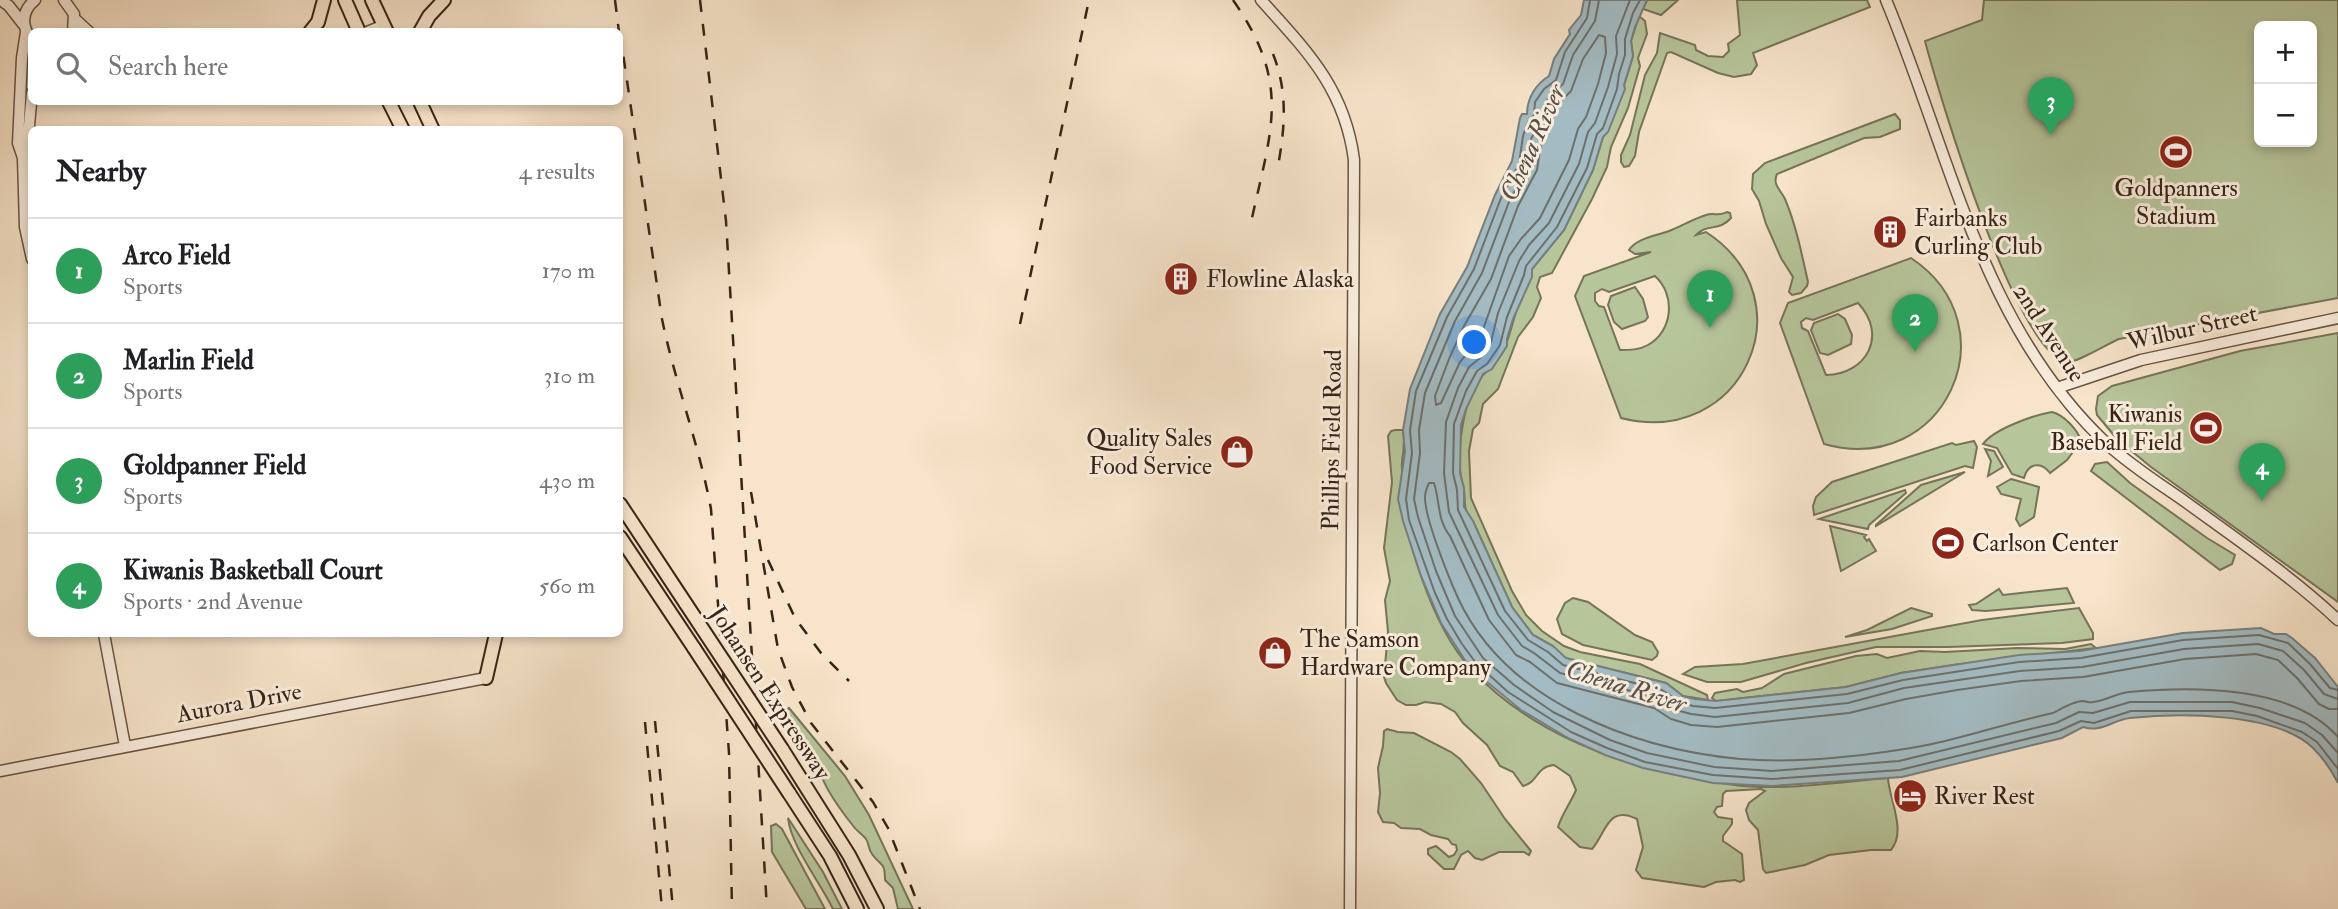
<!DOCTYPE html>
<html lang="en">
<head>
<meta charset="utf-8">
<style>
  body { margin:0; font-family:"IM FELL Double Pica",serif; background:#f2f2f2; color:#202124 }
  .controls { position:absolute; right:21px; top:21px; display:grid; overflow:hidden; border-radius:10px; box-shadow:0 4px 10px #0003 }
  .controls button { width:63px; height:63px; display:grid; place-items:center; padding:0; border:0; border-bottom:2px solid #e0e0e0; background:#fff; color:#202124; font:35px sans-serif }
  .you { position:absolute; left:1475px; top:343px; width:24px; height:24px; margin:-18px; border:5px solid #fff; border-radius:50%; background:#1a73e8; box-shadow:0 0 0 10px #1a73e833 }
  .badge { display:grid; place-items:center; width:46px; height:46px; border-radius:50%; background:#db2777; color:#fff; font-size:23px; font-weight:700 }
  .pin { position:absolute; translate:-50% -58px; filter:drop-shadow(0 2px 4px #0008) }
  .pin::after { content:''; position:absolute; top:37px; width:24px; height:21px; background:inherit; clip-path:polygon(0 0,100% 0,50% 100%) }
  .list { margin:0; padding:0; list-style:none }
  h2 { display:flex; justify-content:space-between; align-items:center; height:91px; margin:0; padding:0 28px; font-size:30px }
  h2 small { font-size:23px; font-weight:400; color:#757577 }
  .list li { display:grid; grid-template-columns:46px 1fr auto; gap:21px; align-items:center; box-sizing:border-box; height:105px; padding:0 28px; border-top:2px solid #e0e0e0 }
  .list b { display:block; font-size:26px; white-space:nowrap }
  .list p { margin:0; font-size:23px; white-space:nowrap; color:#757577 }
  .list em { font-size:23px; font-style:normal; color:#757577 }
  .icon { flex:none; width:38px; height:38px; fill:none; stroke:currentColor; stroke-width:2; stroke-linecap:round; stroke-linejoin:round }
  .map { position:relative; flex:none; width:2338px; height:909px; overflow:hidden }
  .search { position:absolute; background:#fff; box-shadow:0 4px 10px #0003; left:28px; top:28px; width:595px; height:77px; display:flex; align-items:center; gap:18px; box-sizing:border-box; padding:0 24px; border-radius:10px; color:#757577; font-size:26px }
  .panel { position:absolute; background:#fff; box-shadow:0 4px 10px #0003; left:28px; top:126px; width:595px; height:511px; border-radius:10px }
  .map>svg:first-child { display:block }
</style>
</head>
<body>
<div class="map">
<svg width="2338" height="909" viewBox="0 0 2338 909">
  <rect width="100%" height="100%" fill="#f7e4ca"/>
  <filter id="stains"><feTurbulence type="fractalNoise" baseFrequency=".00286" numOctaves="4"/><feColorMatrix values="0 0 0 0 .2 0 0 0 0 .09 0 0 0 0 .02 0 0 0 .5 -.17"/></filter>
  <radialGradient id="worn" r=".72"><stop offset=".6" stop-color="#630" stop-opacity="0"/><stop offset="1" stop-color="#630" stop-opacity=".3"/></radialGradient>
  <!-- green -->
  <path fill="#b7c59b" stroke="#767458" stroke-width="2" fill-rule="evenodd" d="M 1647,0 L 1678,0 L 1661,15 L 1643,9 Z
    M 1737,0 L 1867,0 L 1870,7 L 1753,53 L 1757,65 L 1751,74 L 1734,77 L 1718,73 L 1671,52 L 1667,53 L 1639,132 L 1635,156 L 1629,166 L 1624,167 L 1621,162 L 1621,155 L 1630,135 L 1645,75 L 1657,53 L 1660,33 L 1695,45 L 1696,50 L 1708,56 L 1723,57 L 1729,51 L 1728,44 L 1740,35 Z
    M 1984,0 L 2338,0 L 2338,298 L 2119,339 C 2107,344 2075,364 2066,362 C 2015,350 1939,94 1925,41 L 1982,20 ZM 2259,26 L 2312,26 L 2312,142 L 2259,142 Z
    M 1639,16 L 1645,21 L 1647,34 L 1638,58 L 1640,66 L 1628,108 L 1611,147 L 1607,167 L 1592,199 L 1552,273 L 1540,277 L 1537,287 L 1541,298 L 1533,317 L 1518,337 L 1498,389 L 1483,404 L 1479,423 L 1473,429 L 1469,451 L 1471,498 L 1512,591 L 1526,615 L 1542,631 L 1564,646 L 1580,652 L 1640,664 L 1707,695 L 1708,700 L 1683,696 L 1666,683 L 1565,658 L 1553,646 L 1533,635 L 1512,607 L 1473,521 C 1461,510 1467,500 1463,486 C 1455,458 1462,396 1484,374 C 1491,367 1499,360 1504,350 C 1510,336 1513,319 1519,304 C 1524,293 1531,281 1532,269 L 1564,230 L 1593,170 L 1603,137 L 1618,105 L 1633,56 L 1631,41 Z
    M 1895,114 L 1900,120 L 1900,129 L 1880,137 L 1864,138 L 1777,174 C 1772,185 1781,190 1785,199 C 1796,225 1802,255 1808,282 L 1807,286 L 1801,293 L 1792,295 L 1789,292 L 1793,277 L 1781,258 L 1766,224 L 1759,201 L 1752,189 L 1753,174 L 1765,163 Z
    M 1727,212 L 1730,213 L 1731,218 C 1719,232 1707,223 1696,235 L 1706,232 C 1810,300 1742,449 1621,418 L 1575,296 L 1584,276 L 1651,252 L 1635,254 L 1629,250 C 1637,238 1656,236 1669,231 C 1682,226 1693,219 1706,215 C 1714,212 1719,217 1727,212 ZM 1655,276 C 1676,295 1673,331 1648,345 C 1639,350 1630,350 1620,350 L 1604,307 L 1599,306 L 1595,301 L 1595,293 L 1602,289 L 1609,292 Z
    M 1911,258 C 2014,327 1944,478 1824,444 L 1780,323 L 1788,303 ZM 1858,303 C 1888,335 1867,374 1826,375 L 1808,331 L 1802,328 L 1801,322 L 1806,318 L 1813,320 Z
    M 1635,287 L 1643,299 L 1648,317 L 1645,321 L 1622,329 L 1614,322 L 1608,305 L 1611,296 Z
    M 1838,314 L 1845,319 L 1852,335 L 1851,344 L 1828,355 L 1820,353 L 1811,330 L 1814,323 Z
    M 2338,333 L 2338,602 L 2151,467 L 2117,439 L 2097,415 L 2096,409 L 2098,396 L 2112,386 L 2240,351 Z
    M 2052,412 C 2064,415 2078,430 2081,441 L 2067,460 L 2050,473 C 2041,461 2028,463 2024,478 L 2012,474 L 1997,448 L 1983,444 C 1994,429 2034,415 2052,412 Z
    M 1395,430 L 1403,430 C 1405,442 1404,450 1402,462 C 1401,467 1403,472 1403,478 C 1402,485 1400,481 1401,488 C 1401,511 1413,554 1421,576 C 1432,608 1448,644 1471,669 C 1539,742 1639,772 1734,785 C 1784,791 1838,782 1888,778 C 1889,799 1907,831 1891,850 L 1871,850 L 1829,855 L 1805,865 L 1766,873 L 1763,869 L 1758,830 L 1749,820 L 1746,810 L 1749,803 L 1765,791 L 1761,789 L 1726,791 L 1723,794 L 1722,806 L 1717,807 L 1714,812 L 1718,817 L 1732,819 L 1732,824 L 1723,836 L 1723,841 L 1742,854 L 1744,880 L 1740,882 L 1735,880 L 1716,882 L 1704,887 L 1642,878 L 1636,870 L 1643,847 L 1637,819 C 1608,804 1606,833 1592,849 L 1580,847 L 1558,827 C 1562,814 1570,804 1576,790 L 1570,776 L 1554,765 C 1535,767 1539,782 1523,786 L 1513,772 L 1500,766 L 1487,745 L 1463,723 L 1455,712 L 1441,704 L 1425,702 L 1416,705 L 1406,705 L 1397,700 L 1386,683 L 1384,677 L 1388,632 L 1385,600 L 1390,581 L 1384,548 L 1392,482 L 1388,436 L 1391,431 Z
    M 1974,441 L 1977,447 L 1973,468 L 1965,466 L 1814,515 L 1813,506 L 1816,497 L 1832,482 L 1952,443 L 1956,445 Z
    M 1985,449 L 1994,451 L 2003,467 L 1988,476 L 1991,461 Z
    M 2107,462 L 2130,483 L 2207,538 L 2235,555 L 2232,564 L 2220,570 L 2091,471 L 2095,464 Z
    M 1965,472 L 1876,526 L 1876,525 L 1921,485 Z
    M 2011,479 L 2039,487 L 2034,517 L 2020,526 L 2016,519 L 2021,499 L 2001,494 L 1997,487 Z
    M 1905,490 L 1906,493 L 1869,525 L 1868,529 L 1819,519 Z
    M 1830,526 L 1866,535 L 1864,537 L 1867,541 L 1869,539 L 1876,551 L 1841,571 Z
    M 2067,588 L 2074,603 L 1986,611 L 1972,610 L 1969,605 L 1976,604 L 1999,589 L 2003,595 Z
    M 1573,598 L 1588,602 L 1635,635 L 1652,642 L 1658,652 L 1657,656 L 1652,660 L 1583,645 L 1562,634 L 1557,619 L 1565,603 Z
    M 1911,608 L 1932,614 L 1932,616 L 1892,629 L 1845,637 L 1867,630 Z
    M 2079,608 L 2093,633 L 2093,639 L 2062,643 L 1948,647 L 1876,647 L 1806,663 L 1741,682 L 1707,682 L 1683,674 L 1695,667 L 1743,664 L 1982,620 Z
    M 2091,644 L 2096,648 L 1953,665 L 1901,673 L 1846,687 L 1716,701 L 1712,698 L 1715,693 L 1737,689 L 1743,692 L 1762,688 L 1784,674 L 1856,656 L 1877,654 L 1887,658 L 1920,651 L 1945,652 L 2017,648 L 2065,649 Z
    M 789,708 L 845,776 L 869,815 L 913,909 L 898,909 L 893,888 L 885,880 C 885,861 881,867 872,854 C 868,849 869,843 866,839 C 863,835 857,831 854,827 C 842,812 819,781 818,762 L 797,744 L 792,728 L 784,712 Z
    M 1387,729 L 1398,732 L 1414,733 L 1451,752 L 1460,759 L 1481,783 L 1505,819 L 1531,851 L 1529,855 L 1524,852 L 1499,852 L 1482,860 L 1475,858 L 1468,851 L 1461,855 L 1454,869 L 1444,869 L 1428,854 L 1428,849 L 1436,846 L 1449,857 L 1454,855 L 1457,850 L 1456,845 L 1452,844 L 1448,839 L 1431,835 L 1420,829 L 1401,828 L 1394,823 L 1383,822 L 1378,812 L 1380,793 L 1378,768 L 1383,746 L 1384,731 Z
    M 788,818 L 823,872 L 842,909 L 833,909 C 820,882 791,846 788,818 Z
    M 776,824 L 782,829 L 825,909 L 806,909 L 772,852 L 771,826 Z"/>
  <!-- water -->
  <path fill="#a3bbc2" stroke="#777f7d" stroke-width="2" d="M 1584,0 L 1647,0 L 1635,27 L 1631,41 L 1633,56 L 1624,85 L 1625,89 L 1608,132 L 1603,137 L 1593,170 L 1564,230 L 1532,269 L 1532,277 L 1513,319 L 1507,339 L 1507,346 L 1492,369 L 1483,374 L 1466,409 L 1461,425 L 1460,473 L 1464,488 L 1464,507 L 1473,521 L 1512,607 L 1533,635 L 1553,646 L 1566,658 L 1666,683 L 1683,696 L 1695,699 L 1716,701 L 1846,687 L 1901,673 L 2019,655 L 2080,651 L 2183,633 L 2261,628 L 2274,634 L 2286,634 L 2292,638 L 2315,658 L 2338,687 L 2338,783 C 2332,771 2323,758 2313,748 C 2276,712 2178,713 2130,718 C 2112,720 2102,733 2083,727 L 2062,738 L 1902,777 L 1772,786 L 1713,783 L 1643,768 L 1605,755 L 1568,738 L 1521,710 L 1470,668 L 1441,623 L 1421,576 L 1403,521 L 1398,499 L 1405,452 L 1403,430 L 1410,389 L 1440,314 L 1467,267 L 1495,195 L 1512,161 L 1520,118 L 1522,114 L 1527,114 C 1527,98 1536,84 1549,76 L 1554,59 L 1570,34 L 1569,30 L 1581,15 Z"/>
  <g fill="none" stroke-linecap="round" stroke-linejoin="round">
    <!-- shore -->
    <path stroke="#6c706c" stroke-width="2" d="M 1590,0 L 1587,18 L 1565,52 L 1556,80 L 1544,89 L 1535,102 L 1534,115 L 1528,122 L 1523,136 L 1519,164 L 1501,198 L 1474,269 L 1447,317 L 1416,391 L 1410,430 L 1412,453 L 1406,499 L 1409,520 L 1435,593 L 1447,619 L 1462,644 L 1476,663 L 1508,692 L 1571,732 L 1607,748 L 1645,762 L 1713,775 L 1772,779 L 1900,770 L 2059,731 L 2081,721 L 2094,723 L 2131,711 L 2232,711 L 2257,716 L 2302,732 L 2317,742 L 2338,769
      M 1599,0 L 1595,21 L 1573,55 L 1563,84 L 1551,94 L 1544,105 L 1542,118 L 1531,139 L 1527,167 L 1509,202 L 1482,273 L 1455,321 L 1425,393 L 1419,430 L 1420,453 L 1414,499 L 1418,517 L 1436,571 L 1455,616 L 1483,658 L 1514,685 L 1553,712 L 1610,740 L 1647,753 L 1714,767 L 1772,771 L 1899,761 L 2056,723 L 2079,712 L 2093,713 L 2130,702 L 2232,702 L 2260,708 L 2305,723 L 2322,735 L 2338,753
      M 1630,0 L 1616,36 L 1617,54 L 1608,87 L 1595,123 L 1588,132 L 1579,164 L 1549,223 L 1529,245 L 1519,261 L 1498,313 L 1491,342 L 1480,358 L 1469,367 L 1458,388 L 1446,422 L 1444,473 L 1449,512 L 1498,615 L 1522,646 L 1534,653 L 1560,673 L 1658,698 L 1676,710 L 1691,714 L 1715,717 L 1848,703 L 1904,688 L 2020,671 L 2082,667 L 2184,649 L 2258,644 L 2283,651 L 2304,670 L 2324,694 L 2338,699
      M 1640,0 L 1633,13 L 1625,39 L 1625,55 L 1619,74 L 1617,89 L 1603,128 L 1597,134 L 1587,168 L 1557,227 L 1526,266 L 1524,275 L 1507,317 L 1500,345 L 1487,364 L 1477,371 L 1466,391 L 1454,424 L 1453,473 L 1457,490 L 1458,510 L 1505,611 L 1528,640 L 1548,652 L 1563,665 L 1662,690 L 1680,702 L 1693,706 L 1715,708 L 1847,694 L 1903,680 L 2019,662 L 2081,658 L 2183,640 L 2259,635 L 2288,643 L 2310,664 L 2330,688 L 2338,690
      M 1599,35 L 1605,37 L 1606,53 L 1598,84 L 1586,117 L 1578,129 L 1569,160 L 1540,218 L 1521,239 L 1509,256 L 1480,338 L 1460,362 L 1441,403 L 1436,405 L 1435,396 L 1449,359 L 1464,326 L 1491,279 L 1518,206 L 1537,170 L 1541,143 L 1552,123 L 1554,108 L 1571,91 L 1583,59 Z
      M 2338,709 L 2329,709 L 2319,704 L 2297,678 L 2278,660 L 2256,654 L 2185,659 L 2083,677 L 2021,681 L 1957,690 L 1906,699 L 1849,713 L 1717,727 L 1691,725 L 1671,719 L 1654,708 L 1557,683 L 1530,662 L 1516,655 L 1489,620 L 1450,536 C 1437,520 1440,501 1434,483 L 1429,483 C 1427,487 1425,493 1425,498 C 1425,519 1449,578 1458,598 C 1506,702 1634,749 1740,759 C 1791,763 1847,758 1898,750 C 1951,743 2001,724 2053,713 C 2062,708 2072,702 2082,701 C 2086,701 2090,703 2093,702 C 2105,701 2117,693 2129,692 C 2192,686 2293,685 2338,737"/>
    <!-- tertiary casing -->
    <g stroke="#665443" stroke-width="13">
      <path id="tertiary" d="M 1,0 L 9,6 L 23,24
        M 64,0 L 74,14 L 73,32
        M 1261,0 C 1307,51 1345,89 1354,160 L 1350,909
        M 1886,0 C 1950,153 1981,325 2106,443 C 2131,466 2160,484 2187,503 C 2238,540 2292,577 2338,620
        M 75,19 L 89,32
        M 26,32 L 22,58 L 18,143 L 23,158 L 25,227 L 32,259
        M 367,32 L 384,25
        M 29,36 C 21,23 23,10 35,0
        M 23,158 L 27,147 L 32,93
        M 2057,388 L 2141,360 L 2338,318
        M 104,634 L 125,746
        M 0,771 L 486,678"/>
    </g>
    <!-- trunk casing -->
    <g stroke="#362416" stroke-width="16">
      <path id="trunk" d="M 345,0 L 359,32
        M 372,0 L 387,32
        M 310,32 L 318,22 L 324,0
        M 420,32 L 429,16 L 444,0
        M 389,102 L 403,130
        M 420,102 L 433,130
        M 620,504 L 686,604
        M 620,537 L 694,648
        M 486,678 L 496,634
        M 782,749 L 849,855 L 877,909
        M 789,793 L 830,856 L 857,909"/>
    </g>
    <!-- tertiary -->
    <use href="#tertiary" stroke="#faeddd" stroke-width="10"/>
    <!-- trunk -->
    <use href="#trunk" stroke="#f7e4ca" stroke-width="12"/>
    <!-- rail -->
    <path stroke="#362416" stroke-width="2.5" stroke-dasharray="12 12" stroke-linecap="butt" d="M 615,0 L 619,32
      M 700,0 L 726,221 L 767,909
      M 1233,0 C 1291,83 1272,127 1252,218
      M 620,33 L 662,319 C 675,383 699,444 711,509 L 729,753 L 732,909
      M 1273,54 C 1288,91 1285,128 1278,166
      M 1020,324 L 1089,0
      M 751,492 L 778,649 L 792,687 L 811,723 L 873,802 L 888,828 L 920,909
      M 768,560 L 795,618 L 821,653 L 849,681
      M 655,721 L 673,909
      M 645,722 L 662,909"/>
    <!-- trunk-bridge casing -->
    <g stroke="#362416" stroke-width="16" stroke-linecap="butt">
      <path id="trunk-bridge" d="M 686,604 L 782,749
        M 694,648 L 789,793"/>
    </g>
    <!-- trunk-bridge -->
    <use href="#trunk-bridge" stroke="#f7e4ca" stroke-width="12"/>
  </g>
  <!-- icons -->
  <defs>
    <g id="stadium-disc" transform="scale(1.75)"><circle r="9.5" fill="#8f2418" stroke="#faeddd"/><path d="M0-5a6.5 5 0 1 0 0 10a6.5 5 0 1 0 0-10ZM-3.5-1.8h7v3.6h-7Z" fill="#fff"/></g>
    <g id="building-disc" transform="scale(1.75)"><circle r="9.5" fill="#8f2418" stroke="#faeddd"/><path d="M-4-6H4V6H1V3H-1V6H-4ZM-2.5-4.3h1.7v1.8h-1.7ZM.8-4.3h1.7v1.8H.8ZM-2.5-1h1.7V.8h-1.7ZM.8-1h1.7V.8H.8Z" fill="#fff"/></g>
    <g id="shop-disc" transform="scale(1.75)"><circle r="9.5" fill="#8f2418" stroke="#faeddd"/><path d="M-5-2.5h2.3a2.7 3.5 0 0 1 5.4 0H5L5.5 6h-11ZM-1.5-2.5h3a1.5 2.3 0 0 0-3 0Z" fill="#fff"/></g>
    <g id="hotel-disc" transform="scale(1.75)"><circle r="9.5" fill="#8f2418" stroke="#faeddd"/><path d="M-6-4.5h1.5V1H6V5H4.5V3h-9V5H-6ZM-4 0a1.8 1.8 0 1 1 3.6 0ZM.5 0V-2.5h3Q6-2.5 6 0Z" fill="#fff"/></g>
  </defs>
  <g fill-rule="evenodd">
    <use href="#stadium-disc" x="2176" y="152"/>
    <use href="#building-disc" x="1890" y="232"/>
    <use href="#building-disc" x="1181" y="279"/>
    <use href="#stadium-disc" x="2206" y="428"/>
    <use href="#shop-disc" x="1237" y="452"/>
    <use href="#stadium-disc" x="1948" y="543"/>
    <use href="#shop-disc" x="1275" y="653"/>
    <use href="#hotel-disc" x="1910" y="796"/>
  </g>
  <g text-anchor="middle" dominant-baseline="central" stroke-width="6" stroke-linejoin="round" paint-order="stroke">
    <!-- poi labels -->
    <g font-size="24" fill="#362416" stroke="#faeddd" text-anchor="start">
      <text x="2176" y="188" text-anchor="middle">Goldpanners<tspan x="2176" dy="28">Stadium</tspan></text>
      <text x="1914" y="218">Fairbanks<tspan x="1914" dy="28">Curling Club</tspan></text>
      <text x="1206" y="279">Flowline Alaska</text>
      <text x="2182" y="414" text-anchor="end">Kiwanis<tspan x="2182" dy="28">Baseball Field</tspan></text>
      <text x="1212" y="438" text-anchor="end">Quality Sales<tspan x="1212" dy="28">Food Service</tspan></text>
      <text x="1972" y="543">Carlson Center</text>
      <text x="1300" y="639">The Samson<tspan x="1300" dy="28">Hardware Company</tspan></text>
      <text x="1934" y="796">River Rest</text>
    </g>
    <!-- street labels -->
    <g font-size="24" fill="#362416" stroke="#faeddd">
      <text transform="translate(2192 328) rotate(-13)">Wilbur Street</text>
      <text transform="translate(2049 333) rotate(57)">2nd Avenue</text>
      <text transform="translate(1332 440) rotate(-89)">Phillips Field Road</text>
      <text transform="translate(770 693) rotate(57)">Johansen Expressway</text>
      <text transform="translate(239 703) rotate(-11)">Aurora Drive</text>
    </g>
    <!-- water labels -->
    <g font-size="26" font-style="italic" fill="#57514a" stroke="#faeddd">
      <text transform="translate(1533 143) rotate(-66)">Chena River</text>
      <text transform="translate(1626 687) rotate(17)">Chena River</text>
    </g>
  </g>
  <rect width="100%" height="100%" filter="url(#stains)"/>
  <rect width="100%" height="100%" fill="url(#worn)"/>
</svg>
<div class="controls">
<button>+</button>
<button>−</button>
</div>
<div class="you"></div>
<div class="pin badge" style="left:1710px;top:328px;background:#2e9e5b">1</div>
<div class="pin badge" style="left:1915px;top:352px;background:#2e9e5b">2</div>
<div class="pin badge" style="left:2051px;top:135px;background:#2e9e5b">3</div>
<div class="pin badge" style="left:2262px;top:501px;background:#2e9e5b">4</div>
<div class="search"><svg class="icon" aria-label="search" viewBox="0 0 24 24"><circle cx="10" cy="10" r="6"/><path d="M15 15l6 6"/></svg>Search here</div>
<section class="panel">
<h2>Nearby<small>4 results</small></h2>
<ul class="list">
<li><span class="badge" style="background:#2e9e5b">1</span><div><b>Arco Field</b><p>Sports</p></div><em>170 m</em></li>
<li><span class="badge" style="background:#2e9e5b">2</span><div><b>Marlin Field</b><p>Sports</p></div><em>310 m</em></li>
<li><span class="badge" style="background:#2e9e5b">3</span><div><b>Goldpanner Field</b><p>Sports</p></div><em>430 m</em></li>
<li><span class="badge" style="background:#2e9e5b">4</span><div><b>Kiwanis Basketball Court</b><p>Sports · 2nd Avenue</p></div><em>560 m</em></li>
</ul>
</section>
</div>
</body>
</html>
